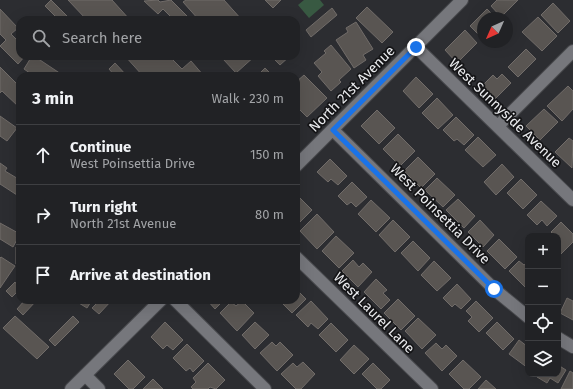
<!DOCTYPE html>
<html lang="en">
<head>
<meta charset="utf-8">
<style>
  body { margin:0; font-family:"Fira Sans",sans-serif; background:#2d2f32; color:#f1f3f6 }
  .controls { position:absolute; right:12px; bottom:12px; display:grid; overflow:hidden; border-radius:8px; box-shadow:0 4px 16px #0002 }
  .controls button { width:36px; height:36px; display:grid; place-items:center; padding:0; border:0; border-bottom:1px solid #3e3f42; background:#212225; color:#f1f3f6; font:20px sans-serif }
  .compass { position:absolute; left:477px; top:12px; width:36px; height:36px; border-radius:50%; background:#212225; box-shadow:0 4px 16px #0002; rotate:225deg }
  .stop { position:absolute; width:12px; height:12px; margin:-9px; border:3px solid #1a73e8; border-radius:50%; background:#fff }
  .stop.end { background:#1a73e8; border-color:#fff; box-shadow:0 1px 4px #0008 }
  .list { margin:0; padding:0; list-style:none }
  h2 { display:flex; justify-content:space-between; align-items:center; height:52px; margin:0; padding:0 16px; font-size:17px }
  h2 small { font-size:13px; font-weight:400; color:#a2a4a7 }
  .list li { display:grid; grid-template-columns:26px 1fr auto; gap:12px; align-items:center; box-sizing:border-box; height:60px; padding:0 16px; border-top:1px solid #3e3f42 }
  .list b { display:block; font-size:15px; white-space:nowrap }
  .list p { margin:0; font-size:13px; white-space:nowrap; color:#a2a4a7 }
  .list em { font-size:13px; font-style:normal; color:#a2a4a7 }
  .icon { flex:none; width:22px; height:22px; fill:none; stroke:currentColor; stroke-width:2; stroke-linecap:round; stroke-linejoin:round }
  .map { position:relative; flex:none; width:573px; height:389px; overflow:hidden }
  .search { position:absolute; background:#212225; box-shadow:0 4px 16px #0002; left:16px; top:16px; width:284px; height:44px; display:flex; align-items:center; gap:10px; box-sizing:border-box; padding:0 14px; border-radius:12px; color:#a2a4a7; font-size:15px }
  .panel { position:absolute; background:#212225; box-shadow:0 4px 16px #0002; left:16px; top:72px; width:284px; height:232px; border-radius:12px }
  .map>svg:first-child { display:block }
</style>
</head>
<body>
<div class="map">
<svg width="573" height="389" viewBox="0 0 573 389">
  <rect width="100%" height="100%" fill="#2c2d31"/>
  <!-- green -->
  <path fill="#385942" d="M 304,0 L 320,0 L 324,5 L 309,18 L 298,5 Z"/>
  <!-- building -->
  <path fill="#595552" stroke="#716c69" d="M 51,0 L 71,20 L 59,20 L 45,6 Z
    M 68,0 L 112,0 L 130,20 L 87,20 Z
    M 158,0 L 160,2 L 171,0 L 187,16 L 182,20 L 174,20 L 163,9 L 158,14 L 144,1 Z
    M 186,0 L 224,0 L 242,20 L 199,20 L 183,2 Z
    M 265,0 L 281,0 L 273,8 Z
    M 497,0 L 518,0 L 501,17 L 491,6 Z
    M 553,3 L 570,21 L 558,33 L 541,15 Z
    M 367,7 L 393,32 L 382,43 L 356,18 Z
    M 332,8 L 337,15 L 311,37 L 306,30 Z
    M 0,9 L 18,28 L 11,34 L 20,43 L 20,56 L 25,56 L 18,64 L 0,46 L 6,40 L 0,34 Z
    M 487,9 L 496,18 L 483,18 L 483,33 L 480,36 L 470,26 Z
    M 538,17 L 557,36 L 542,51 L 522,32 Z
    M 356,22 L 373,49 L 363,55 L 366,60 L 354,68 L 336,40 L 348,32 L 346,28 Z
    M 465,30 L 477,43 L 457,63 L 445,50 Z
    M 331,45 L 351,69 L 339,80 L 341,82 L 331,91 L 318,76 L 322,72 L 314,63 L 326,53 L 324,51 Z
    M 526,49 L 536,59 L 518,77 L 508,67 Z
    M 32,56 L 34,56 L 64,76 L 34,76 L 24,69 Z
    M 125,56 L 169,56 L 182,69 L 191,61 L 204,76 L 143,76 Z
    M 226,56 L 255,56 L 236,73 L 223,59 Z
    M 277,56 L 290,56 L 280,65 L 274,59 Z
    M 115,63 L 127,76 L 115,76 L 109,69 Z
    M 0,67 L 20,87 L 19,107 L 2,91 L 0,93 Z
    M 265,68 L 271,74 L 269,76 L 257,76 Z
    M 502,74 L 511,83 L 495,99 L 482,86 L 493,75 L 497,79 Z
    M 304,75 L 327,98 L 307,117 L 296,106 L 296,82 Z
    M 416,77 L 433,94 L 419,108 L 403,91 Z
    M 568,86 L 573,91 L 573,109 L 562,121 L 547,106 Z
    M 437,98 L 453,115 L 438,129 L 422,113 Z
    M 544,109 L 558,122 L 540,140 L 526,126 Z
    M 377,110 L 395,128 L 379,144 L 361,126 Z
    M 0,116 L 17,128 L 7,141 L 0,136 Z
    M 456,117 L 474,135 L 464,145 L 457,139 L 454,141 L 443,130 Z
    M 398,134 L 415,151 L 400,166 L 383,149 Z
    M 478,137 L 496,155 L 483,167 L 465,150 Z
    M 569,138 L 573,141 L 572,168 L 555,152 Z
    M 418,157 L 435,174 L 421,188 L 404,171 Z
    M 330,159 L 347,176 L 338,185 L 331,179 L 328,182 L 317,172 Z
    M 0,163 L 7,168 L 5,171 L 20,180 L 20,191 L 17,195 L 0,184 Z
    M 502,164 L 514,177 L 496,195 L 484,182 Z
    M 437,178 L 455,195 L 443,207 L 425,190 Z
    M 521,179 L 537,195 L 523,209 L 507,193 Z
    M 352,182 L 367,197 L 356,207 L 351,202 L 347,205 L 338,196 Z
    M 297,195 L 312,210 L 296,226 L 296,196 Z
    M 458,199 L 475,216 L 464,228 L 446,210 Z
    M 371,200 L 390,218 L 376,232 L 358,214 Z
    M 541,201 L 557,216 L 547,226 L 542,220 L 537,225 L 527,215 Z
    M 317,214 L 334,232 L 317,249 L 300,231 Z
    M 393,220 L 410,237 L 395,252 L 379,235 Z
    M 480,220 L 494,235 L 483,247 L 468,232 Z
    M 561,222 L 573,234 L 573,242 L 559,256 L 558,236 L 555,236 L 551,232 Z
    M 0,223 L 20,234 L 13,247 L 0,239 Z
    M 336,236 L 354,253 L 339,268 L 322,251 Z
    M 499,239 L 517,257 L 505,269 L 487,251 Z
    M 413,241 L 430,258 L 418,271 L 401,253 Z
    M 16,247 L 20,247 L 20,264 L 16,264 Z
    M 1,257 L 15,266 L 0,288 L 0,258 Z
    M 353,260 L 359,267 L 363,263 L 372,272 L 358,287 L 342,271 Z
    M 434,261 L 451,278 L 437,291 L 421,275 Z
    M 519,261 L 524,265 L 528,262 L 528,286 L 526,288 L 509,271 Z
    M 376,279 L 387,290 L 383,293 L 390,300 L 381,309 L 364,292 Z
    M 15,282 L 20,289 L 12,297 L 6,291 Z
    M 457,284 L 471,299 L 461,309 L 455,304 L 452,307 L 443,298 Z
    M 296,289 L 306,299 L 292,313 L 279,300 L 296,300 Z
    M 567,298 L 573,301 L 573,320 L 560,313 Z
    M 398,299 L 415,316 L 401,330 L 384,313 Z
    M 25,300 L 37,300 L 23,315 L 17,309 Z
    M 74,300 L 92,300 L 87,308 Z
    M 100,300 L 112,300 L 99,314 L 92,308 Z
    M 207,300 L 224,300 L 215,309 Z
    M 242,301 L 254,313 L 237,331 L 220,313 L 231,302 L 236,306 Z
    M 311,301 L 328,319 L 318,329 L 311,323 L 308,327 L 296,315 Z
    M 476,301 L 493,318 L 479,332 L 468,321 L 472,317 L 466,311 Z
    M 15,316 L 49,347 L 37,359 L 3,328 Z
    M 73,316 L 79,322 L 55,346 L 49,340 Z
    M 418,318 L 436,335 L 422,349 L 405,331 Z
    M 165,322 L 183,340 L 173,350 L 167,345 L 163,349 L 151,337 Z
    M 255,322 L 269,335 L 255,349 L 242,335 Z
    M 497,322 L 514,339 L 503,350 L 486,333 Z
    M 331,323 L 348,340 L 336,352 L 319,335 Z
    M 519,340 L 528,347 L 528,368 L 509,354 Z
    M 272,342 L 276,346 L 280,342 L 293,355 L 277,371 L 260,353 Z
    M 436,343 L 442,349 L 446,345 L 457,356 L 442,371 L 425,353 Z
    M 187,344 L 204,361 L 193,372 L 190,368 L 186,371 L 173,358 Z
    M 354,345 L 369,359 L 354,374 L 340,360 Z
    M 128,360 L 145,377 L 133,389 L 129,389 L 114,374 Z
    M 463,360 L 481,377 L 469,389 L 464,389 L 449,374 Z
    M 303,362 L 315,374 L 301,389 L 296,389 L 281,374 L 293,363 L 297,367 Z
    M 208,363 L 225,380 L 216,389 L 210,387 L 208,389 L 193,389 L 191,387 L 196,382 L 193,378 Z
    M 373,363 L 390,380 L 381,389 L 377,389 L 362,374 Z
    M 558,365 L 566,370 L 558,383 L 550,378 L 547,383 L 537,377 L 539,374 L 558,374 Z
    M 570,371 L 573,373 L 573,389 L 561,389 Z
    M 153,379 L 163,389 L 143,389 Z
    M 486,380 L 496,389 L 478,389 Z"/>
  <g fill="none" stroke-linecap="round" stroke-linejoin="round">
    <!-- minor casing -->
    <g stroke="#47484c" stroke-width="14">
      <path id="minor" d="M 416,47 L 573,200
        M 498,126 L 573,51
        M 333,130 L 494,289 L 528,317
        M 296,166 L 462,0
        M 296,257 L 432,389
        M 175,300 L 265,389
        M 558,338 L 573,347
        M 85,375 L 99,389
        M 71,389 L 161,300"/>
    </g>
    <!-- minor -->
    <use href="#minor" stroke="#76777c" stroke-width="12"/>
  </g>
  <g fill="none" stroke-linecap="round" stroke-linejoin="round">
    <!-- route -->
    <path stroke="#1a73e8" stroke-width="5" d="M 416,47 L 333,130 L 494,289"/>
  </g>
  <g text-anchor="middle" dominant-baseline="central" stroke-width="3.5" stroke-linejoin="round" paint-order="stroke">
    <!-- street labels -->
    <g font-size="14" fill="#eaebee" stroke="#151517">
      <text transform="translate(352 89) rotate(-45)">North 21st Avenue</text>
      <text transform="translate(505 113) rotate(44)">West Sunnyside Avenue</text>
      <text transform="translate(440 214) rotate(45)">West Poinsettia Drive</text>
      <text transform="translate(374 313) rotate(45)">West Laurel Lane</text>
    </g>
  </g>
</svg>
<div class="controls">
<button>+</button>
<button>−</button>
<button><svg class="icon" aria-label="locate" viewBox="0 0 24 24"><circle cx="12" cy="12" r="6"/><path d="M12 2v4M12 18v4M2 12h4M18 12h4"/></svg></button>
<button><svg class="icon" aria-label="layers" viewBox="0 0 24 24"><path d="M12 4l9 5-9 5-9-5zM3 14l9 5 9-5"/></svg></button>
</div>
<svg class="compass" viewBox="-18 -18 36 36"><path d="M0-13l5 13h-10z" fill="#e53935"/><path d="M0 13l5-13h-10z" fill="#a2a4a7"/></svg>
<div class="stop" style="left:494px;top:289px"></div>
<div class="stop end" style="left:416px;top:47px"></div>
<div class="search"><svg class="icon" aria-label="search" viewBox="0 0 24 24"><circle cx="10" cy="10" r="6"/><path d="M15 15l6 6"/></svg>Search here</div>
<section class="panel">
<h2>3 min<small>Walk · 230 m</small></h2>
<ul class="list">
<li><svg class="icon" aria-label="ahead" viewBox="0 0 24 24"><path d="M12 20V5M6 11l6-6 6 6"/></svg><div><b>Continue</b><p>West Poinsettia Drive</p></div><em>150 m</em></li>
<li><svg class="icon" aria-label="right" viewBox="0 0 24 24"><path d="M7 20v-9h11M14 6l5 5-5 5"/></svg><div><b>Turn right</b><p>North 21st Avenue</p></div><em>80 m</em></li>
<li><svg class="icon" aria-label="arrive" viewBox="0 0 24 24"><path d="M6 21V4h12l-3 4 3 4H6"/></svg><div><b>Arrive at destination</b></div></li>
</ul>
</section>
</div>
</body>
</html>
